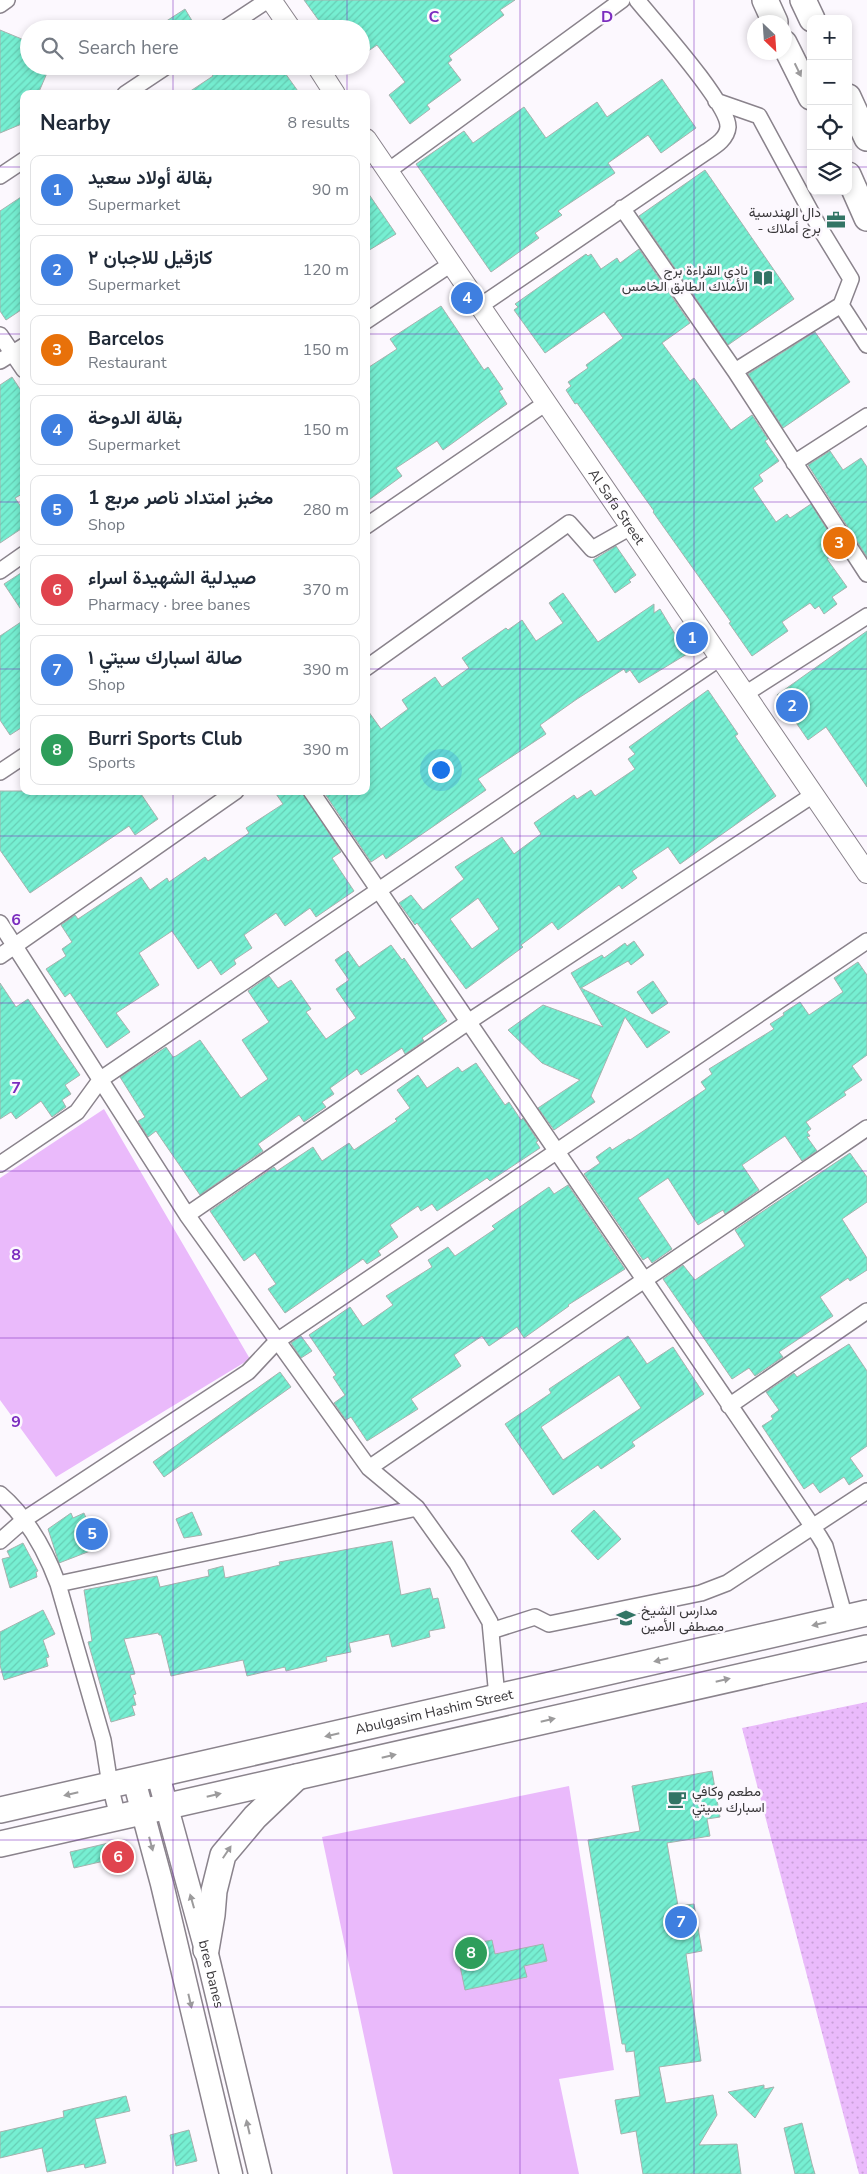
<!DOCTYPE html>
<html lang="en">
<head>
<meta charset="utf-8">
<style>
  body { margin:0; font-family:"Nunito Sans",Vazirmatn,sans-serif; background:#f2f2f3; color:#1f2937 }
  .controls { position:absolute; right:15px; top:15px; display:grid; overflow:hidden; border-radius:10px; box-shadow:0 2px 8px #0003 }
  .controls button { width:45px; height:45px; display:grid; place-items:center; padding:0; border:0; border-bottom:1px solid #e0e1e3; background:#fff; color:#1f2937; font:25px sans-serif }
  .compass { position:absolute; left:747px; top:15px; width:45px; height:45px; border-radius:50%; background:#fff; box-shadow:0 2px 8px #0003; rotate:155deg }
  .you { position:absolute; left:440px; top:769px; width:18px; height:18px; margin:-12px; border:4px solid #fff; border-radius:50%; background:#1a73e8; box-shadow:0 0 0 8px #1a73e833 }
  .badge { display:grid; place-items:center; width:32px; height:32px; border-radius:50%; background:#327465; color:#fff; font-size:16px; font-weight:700 }
  .pin { position:absolute; translate:-50% -50%; border:2px solid #fff; box-shadow:0 1px 5px #0006 }
  .list { margin:0; padding:0; list-style:none }
  h2 { display:flex; justify-content:space-between; align-items:center; height:65px; margin:0; padding:0 20px; font-size:21px }
  h2 small { font-size:16px; font-weight:400; color:#747a83 }
  .list li { display:grid; grid-template-columns:32px 1fr auto; gap:15px; align-items:center; box-sizing:border-box; height:70px; margin:0 10px 10px; padding:0 10px; border:1px solid #e0e1e3; border-radius:10px }
  .list b { display:block; font-size:19px; white-space:nowrap }
  .list p { margin:0; font-size:16px; white-space:nowrap; color:#747a83 }
  .list em { font-size:16px; font-style:normal; color:#747a83 }
  .icon { flex:none; width:28px; height:28px; fill:none; stroke:currentColor; stroke-width:2; stroke-linecap:round; stroke-linejoin:round }
  .map { position:relative; flex:none; width:867px; height:2174px; overflow:hidden }
  .search { position:absolute; background:#fff; box-shadow:0 2px 8px #0003; left:20px; top:20px; width:350px; height:55px; display:flex; align-items:center; gap:12px; box-sizing:border-box; padding:0 18px; border-radius:28px; color:#747a83; font-size:19px }
  .panel { position:absolute; background:#fff; box-shadow:0 2px 8px #0003; left:20px; top:90px; width:350px; height:705px; border-radius:10px }
  .map>svg:first-child { display:block }
</style>
</head>
<body>
<div class="map">
<svg width="867" height="2174" viewBox="0 0 867 2174">
  <defs>
    <pattern id="park-dots" width="8" height="8" patternUnits="userSpaceOnUse" patternTransform="scale(1.25)"><rect width="8" height="8" fill="#eabafb"/><path d="M2 2h.1M6 6h.1" fill="none" stroke="#c9a0d8" stroke-width="1.8" stroke-linecap="round"/></pattern>
    <pattern id="building-hatch" width="6" height="6" patternUnits="userSpaceOnUse" patternTransform="scale(1.25)"><rect width="6" height="6" fill="#76efd2"/><path d="M-1 1l2-2M0 6l6-6M5 7l2-2" fill="none" stroke="#67ceb5"/></pattern>
  </defs>
  <rect width="100%" height="100%" fill="#fcf8fe"/>
  <!-- park -->
  <path fill="url(#park-dots)" d="M 867,1702 L 867,2174 L 859,2174 L 742,1728 Z"/>
  <!-- pitch -->
  <path fill="#eabafb" d="M 104,1109 L 250,1359 L 56,1477 L 0,1400 L 0,1178 Z
    M 569,1786 L 614,2070 L 559,2079 L 579,2174 L 393,2174 L 322,1837 Z"/>
  <!-- building -->
  <path fill="url(#building-hatch)" stroke="#a6b2ae" fill-rule="evenodd" d="M 304,0 L 515,0 L 500,10 L 504,15 L 449,56 L 452,60 L 448,63 L 461,80 L 427,105 L 430,109 L 410,124 L 389,95 L 405,82 L 377,45 L 361,56 L 361,29 L 325,29 Z
    M 185,9 L 197,29 L 154,29 Z
    M 0,30 L 29,42 L 29,66 L 50,66 L 38,94 L 24,94 L 24,123 L 0,133 Z
    M 206,66 L 280,66 L 300,94 L 186,94 L 213,76 Z
    M 662,79 L 696,128 L 661,153 L 648,135 L 608,163 L 615,173 L 558,211 L 562,215 L 535,233 L 539,238 L 491,272 L 416,164 L 464,131 L 473,143 L 524,107 L 546,138 L 597,102 L 607,117 Z
    M 705,170 L 794,299 L 728,345 L 639,216 Z
    M 366,190 L 396,234 L 366,252 Z
    M 24,195 L 24,308 L 6,320 L 0,311 L 0,211 Z
    M 639,249 L 690,323 L 662,343 L 690,381 L 694,378 L 731,430 L 752,415 L 768,439 L 765,441 L 779,461 L 759,475 L 763,481 L 753,488 L 776,522 L 787,514 L 790,518 L 811,504 L 840,550 L 827,559 L 847,587 L 832,597 L 837,604 L 824,614 L 819,606 L 815,609 L 810,603 L 782,622 L 788,631 L 752,656 L 729,623 L 731,622 L 653,512 L 654,511 L 577,403 L 575,404 L 566,390 L 571,386 L 568,382 L 588,368 L 586,365 L 623,338 L 604,312 L 545,353 L 514,310 L 518,307 L 515,304 L 586,254 L 588,256 L 591,254 L 601,269 L 617,258 L 620,263 Z
    M 441,306 L 484,370 L 488,367 L 503,389 L 499,391 L 507,404 L 443,450 L 437,441 L 396,468 L 402,476 L 366,502 L 366,369 L 397,349 L 390,339 Z
    M 815,332 L 850,382 L 783,428 L 748,374 Z
    M 12,377 L 24,395 L 24,493 L 15,498 L 24,511 L 24,527 L 0,543 L 0,385 Z
    M 830,451 L 843,470 L 861,458 L 867,467 L 867,557 L 808,465 Z
    M 616,546 L 636,575 L 629,580 L 631,582 L 615,593 L 593,560 Z
    M 24,571 L 24,614 L 4,584 Z
    M 563,593 L 598,642 L 654,604 L 654,613 L 660,609 L 687,654 L 639,683 L 630,670 L 626,673 L 624,669 L 577,699 L 540,725 L 546,734 L 478,779 L 486,790 L 386,859 L 383,854 L 371,862 L 323,791 L 366,791 L 366,708 L 381,729 L 408,709 L 402,700 L 435,677 L 442,687 L 469,668 L 462,658 L 506,628 L 508,630 L 522,620 L 536,641 L 563,623 L 549,603 Z
    M 24,620 L 24,726 L 10,735 L 0,720 L 0,636 Z
    M 867,631 L 867,787 L 826,727 L 808,740 L 777,695 Z
    M 708,690 L 738,734 L 735,736 L 776,796 L 680,864 L 668,847 L 632,871 L 637,878 L 622,889 L 619,885 L 558,930 L 552,922 L 521,945 L 523,947 L 466,989 L 417,923 L 415,925 L 399,903 L 411,895 L 423,910 L 464,879 L 455,867 L 502,837 L 514,854 L 541,834 L 534,823 L 574,795 L 577,799 L 591,790 L 595,796 L 635,769 L 628,759 L 635,754 L 629,747 ZM 478,898 L 499,929 L 472,949 L 450,919 Z
    M 0,791 L 139,791 L 158,819 L 135,835 L 129,826 L 30,893 L 0,850 Z
    M 274,791 L 302,791 L 341,852 L 332,858 L 354,891 L 316,917 L 310,908 L 285,926 L 276,913 L 244,935 L 252,948 L 234,960 L 236,964 L 221,975 L 211,960 L 198,969 L 172,931 L 139,953 L 159,985 L 116,1013 L 130,1032 L 107,1048 L 70,993 L 65,997 L 46,969 L 66,956 L 62,949 L 72,942 L 61,925 L 75,915 L 78,919 L 141,877 L 150,890 L 167,878 L 169,882 L 205,857 L 208,861 L 249,833 L 246,828 L 283,804 Z
    M 634,941 L 644,955 L 631,965 L 628,961 L 581,988 L 670,1032 L 647,1048 L 625,1017 L 591,1096 L 595,1102 L 554,1130 L 538,1108 L 580,1080 L 542,1063 L 508,1030 L 543,1005 L 603,1027 L 571,973 L 602,955 L 604,958 L 625,943 L 627,946 Z
    M 391,945 L 402,960 L 404,958 L 447,1021 L 422,1038 L 424,1041 L 405,1054 L 402,1048 L 361,1075 L 357,1069 L 330,1088 L 334,1094 L 322,1102 L 326,1107 L 304,1122 L 299,1115 L 258,1144 L 263,1151 L 200,1195 L 156,1131 L 148,1137 L 138,1121 L 145,1117 L 120,1077 L 166,1047 L 173,1057 L 176,1056 L 200,1040 L 241,1098 L 268,1079 L 242,1040 L 269,1022 L 248,991 L 269,976 L 278,988 L 291,980 L 311,1009 L 306,1012 L 326,1039 L 356,1018 L 336,989 L 349,980 L 335,960 L 348,951 L 359,967 Z
    M 858,962 L 867,975 L 867,1055 L 852,1066 L 862,1080 L 844,1092 L 846,1095 L 806,1122 L 811,1129 L 807,1132 L 810,1136 L 807,1137 L 817,1151 L 802,1161 L 785,1136 L 742,1165 L 759,1190 L 725,1214 L 723,1210 L 698,1225 L 668,1178 L 638,1198 L 672,1249 L 652,1263 L 648,1257 L 643,1260 L 584,1174 L 600,1163 L 596,1157 L 610,1147 L 612,1150 L 629,1139 L 630,1140 L 706,1089 L 701,1082 L 712,1074 L 709,1069 L 774,1029 L 770,1024 L 784,1015 L 783,1013 L 800,1002 L 809,1015 L 843,992 L 834,978 Z
    M 653,981 L 668,1003 L 652,1014 L 637,992 Z
    M 0,983 L 16,1007 L 28,999 L 80,1075 L 65,1085 L 71,1094 L 62,1100 L 66,1107 L 52,1117 L 41,1101 L 16,1119 L 11,1112 L 0,1119 Z
    M 476,1063 L 505,1105 L 509,1102 L 521,1120 L 523,1118 L 538,1141 L 536,1142 L 540,1148 L 490,1181 L 487,1178 L 437,1211 L 432,1204 L 421,1211 L 418,1206 L 390,1225 L 398,1237 L 378,1251 L 381,1255 L 367,1264 L 363,1259 L 285,1313 L 268,1289 L 276,1284 L 255,1253 L 244,1261 L 210,1211 L 274,1167 L 277,1171 L 313,1147 L 322,1161 L 349,1143 L 354,1150 L 397,1121 L 395,1119 L 410,1108 L 397,1090 L 418,1075 L 427,1088 L 458,1067 L 462,1072 Z
    M 850,1153 L 867,1177 L 867,1202 L 842,1219 L 867,1258 L 867,1270 L 850,1281 L 848,1278 L 820,1297 L 833,1316 L 779,1352 L 783,1357 L 755,1376 L 749,1368 L 732,1379 L 663,1279 L 683,1265 L 695,1280 L 745,1246 L 735,1230 Z
    M 568,1185 L 625,1269 L 568,1305 L 569,1306 L 524,1338 L 517,1327 L 489,1346 L 482,1336 L 454,1355 L 461,1366 L 411,1399 L 418,1409 L 367,1441 L 351,1417 L 346,1420 L 334,1403 L 345,1395 L 333,1377 L 336,1375 L 309,1335 L 350,1307 L 363,1326 L 393,1305 L 386,1296 L 432,1267 L 428,1260 L 448,1247 L 455,1256 L 495,1229 L 492,1226 L 549,1187 L 554,1194 Z
    M 301,1336 L 312,1351 L 301,1358 L 291,1343 Z
    M 628,1336 L 647,1364 L 673,1347 L 704,1394 L 632,1442 L 635,1446 L 601,1469 L 598,1465 L 553,1495 L 505,1424 L 551,1393 L 549,1389 ZM 619,1375 L 641,1408 L 563,1460 L 541,1427 Z
    M 849,1344 L 867,1371 L 867,1446 L 850,1458 L 863,1476 L 849,1485 L 844,1477 L 820,1493 L 813,1483 L 804,1489 L 762,1426 L 773,1419 L 771,1416 L 779,1410 L 766,1392 L 794,1373 L 797,1377 Z
    M 280,1372 L 291,1387 L 164,1477 L 153,1462 Z
    M 594,1510 L 621,1539 L 598,1560 L 571,1531 Z
    M 192,1512 L 202,1535 L 184,1538 L 176,1519 Z
    M 71,1513 L 73,1518 L 84,1513 L 98,1548 L 59,1563 L 48,1529 Z
    M 392,1541 L 401,1595 L 430,1588 L 433,1599 L 438,1598 L 445,1628 L 429,1631 L 430,1637 L 392,1647 L 389,1634 L 349,1643 L 351,1652 L 326,1657 L 327,1661 L 286,1671 L 285,1667 L 247,1676 L 243,1660 L 171,1676 L 161,1635 L 159,1635 L 158,1633 L 124,1639 L 135,1674 L 130,1675 L 136,1694 L 133,1695 L 136,1705 L 132,1706 L 135,1715 L 111,1722 L 88,1642 L 92,1641 L 84,1590 L 157,1576 L 160,1587 L 209,1576 L 208,1570 L 223,1566 L 225,1578 L 280,1565 L 279,1562 Z
    M 23,1543 L 38,1571 L 36,1572 L 37,1577 L 10,1588 L 2,1559 L 10,1557 L 7,1551 Z
    M 43,1610 L 55,1634 L 43,1640 L 49,1657 L 46,1658 L 48,1666 L 4,1680 L 0,1665 L 0,1632 Z
    M 712,1771 L 720,1817 L 707,1819 L 710,1836 L 667,1843 L 678,1906 L 694,1904 L 702,1951 L 686,1954 L 701,2061 L 659,2067 L 666,2103 L 713,2095 L 717,2115 L 699,2145 L 737,2144 L 741,2174 L 643,2174 L 636,2131 L 621,2134 L 615,2100 L 640,2096 L 634,2051 L 626,2052 L 625,2044 L 622,2044 L 588,1840 L 640,1831 L 632,1786 Z
    M 113,1842 L 117,1858 L 74,1868 L 70,1852 Z
    M 492,1940 L 495,1954 L 543,1944 L 547,1961 L 524,1966 L 527,1977 L 465,1990 L 459,1961 L 470,1959 L 467,1945 Z
    M 764,2085 L 764,2089 L 774,2087 L 755,2118 L 728,2092 Z
    M 126,2096 L 130,2111 L 95,2119 L 106,2163 L 85,2168 L 84,2164 L 47,2172 L 42,2148 L 0,2158 L 0,2132 L 64,2117 L 63,2111 Z
    M 802,2123 L 812,2164 L 815,2174 L 795,2174 L 784,2128 Z
    M 189,2130 L 197,2161 L 176,2166 L 170,2135 Z"/>
  <g fill="none" stroke-linecap="round" stroke-linejoin="round">
    <!-- minor casing -->
    <g stroke="#8a838c" stroke-width="18">
      <path id="minor" d="M 0,5 L 7,0
        M 224,29 L 268,0
        M 125,94 L 167,66
        M 716,101 L 759,116 L 818,225 L 851,279 L 841,305 L 867,345
        M 388,171 L 622,0
        M 0,176 L 24,160
        M 622,208 L 735,371 L 867,574
        M 480,306 L 706,152 C 715,146 727,139 728,127 C 729,104 654,21 637,0
        M 366,321 L 451,264
        M 0,335 L 24,370
        M 0,361 L 24,346
        M 735,371 L 841,305
        M 794,463 L 867,416
        M 366,526 L 546,403
        M 0,571 L 24,554
        M 366,668 L 569,523 L 592,549 L 631,527
        M 745,694 L 867,616
        M 0,772 L 24,756
        M 311,791 L 819,1536 L 825,1546 L 845,1618
        M 0,923 L 187,1215 L 369,1468 L 417,1508 L 457,1564 L 490,1622 L 497,1697
        M 0,956 L 236,791
        M 0,1164 L 77,1112 L 101,1079 L 720,658
        M 187,1215 L 468,1022 L 813,795
        M 729,1406 L 867,1311
        M 369,1468 L 867,1128
        M 0,1494 C 28,1518 45,1549 58,1584 L 103,1740 L 110,1785 L 118,1817
        M 0,1541 L 25,1519 L 248,1372 L 277,1341 L 867,941
        M 58,1584 L 417,1508
        M 491,1631 L 535,1617 L 549,1624 L 701,1593 L 727,1583 L 867,1491"/>
    </g>
    <!-- tertiary casing -->
    <g stroke="#8a838c" stroke-width="22">
      <g id="tertiary">
        <path d="M 271,0 L 291,29"/>
        <path d="M 317,66 L 335,94"/>
        <path id="s1" d="M 366,139 L 867,873"/>
      </g>
    </g>
    <!-- secondary casing -->
    <g stroke="#8a838c" stroke-width="25">
      <g id="secondary">
        <path id="s2" d="M 158,1775 L 206,1950 L 260,2174"/>
        <path d="M 134,1780 L 162,1884 L 231,2174"/>
      </g>
    </g>
    <!-- primary casing -->
    <g stroke="#8a838c" stroke-width="28">
      <g id="primary">
        <path d="M 765,0 L 775,22"/>
        <path d="M 803,0 L 812,19"/>
        <path d="M 784,43 L 811,97"/>
        <path d="M 848,97 L 867,138"/>
        <path d="M 848,175 L 867,218"/>
        <path id="s3" d="M 0,1810 L 867,1613"/>
        <path d="M 0,1844 L 867,1648"/>
        <path d="M 206,1950 L 212,1915 L 214,1891 L 223,1855 L 255,1817 L 297,1777"/>
      </g>
    </g>
    <!-- minor -->
    <use href="#minor" stroke="#fff" stroke-width="15"/>
    <!-- tertiary -->
    <use href="#tertiary" stroke="#fff" stroke-width="20"/>
    <!-- secondary -->
    <use href="#secondary" stroke="#fff" stroke-width="22"/>
    <!-- primary -->
    <use href="#primary" stroke="#fff" stroke-width="25"/>
  </g>
  <!-- one-way arrows -->
  <defs><path id="oneway-solid" d="M-6-.8H1V-3.2L6.5 0L1 3.2V.8H-6Z" transform="scale(1.25)"/></defs>
  <g fill="#9c9b9c">
    <use href="#oneway-solid" transform="translate(798 70) rotate(64)"/>
    <use href="#oneway-solid" transform="translate(819 1624) rotate(167)"/>
    <use href="#oneway-solid" transform="translate(661 1660) rotate(167)"/>
    <use href="#oneway-solid" transform="translate(723 1680) rotate(-13)"/>
    <use href="#oneway-solid" transform="translate(548 1720) rotate(-13)"/>
    <use href="#oneway-solid" transform="translate(332 1735) rotate(167)"/>
    <use href="#oneway-solid" transform="translate(389 1756) rotate(-13)"/>
    <use href="#oneway-solid" transform="translate(71 1794) rotate(167)"/>
    <use href="#oneway-solid" transform="translate(214 1795) rotate(-13)"/>
    <use href="#oneway-solid" transform="translate(151 1844) rotate(75)"/>
    <use href="#oneway-solid" transform="translate(227 1852) rotate(-56)"/>
    <use href="#oneway-solid" transform="translate(192 1901) rotate(-106)"/>
    <use href="#oneway-solid" transform="translate(190 2001) rotate(77)"/>
    <use href="#oneway-solid" transform="translate(248 2127) rotate(-103)"/>
  </g>
  <!-- grid -->
  <path fill="none" stroke="#7b2cbf" stroke-width="1" stroke-opacity="0.55" d="M 173,0 L 173,29M 347,0 L 347,29M 520,0 L 520,2174M 694,0 L 694,2174M 173,66 L 173,94M 347,66 L 347,94M 0,167 L 24,167M 366,167 L 811,167M 848,167 L 867,167M 0,334 L 24,334M 366,334 L 867,334M 0,502 L 24,502M 366,502 L 867,502M 0,669 L 24,669M 366,669 L 867,669M 173,791 L 173,2174M 347,791 L 347,2174M 0,836 L 867,836M 0,1003 L 867,1003M 0,1171 L 867,1171M 0,1338 L 867,1338M 0,1505 L 867,1505M 0,1672 L 867,1672M 0,1840 L 867,1840M 0,2007 L 867,2007"/>
  <!-- icons -->
  <defs>
    <g id="office-bare" transform="scale(1.5)"><path d="M-6-3h4V-5.5h4V-3h4V5H-6ZM-1-4.5V-3h2v-1.5ZM-6 0V1H6V0Z" fill="#327465" stroke="#fcf8fe" stroke-width="2.5" paint-order="stroke"/></g>
    <g id="library-bare" transform="scale(1.5)"><path d="M-6-4Q-3-5.5-.7-3.5V5Q-3 3-6 4ZM6-4Q3-5.5 .7-3.5V5Q3 3 6 4Z" fill="#327465" stroke="#fcf8fe" stroke-width="2.5" paint-order="stroke"/></g>
    <g id="school-bare" transform="scale(1.5)"><path d="M0-5L7-2L0 1L-7-2ZM-4 1L0 2.5L4 1V4Q0 6-4 4Z" fill="#327465" stroke="#fcf8fe" stroke-width="2.5" paint-order="stroke"/></g>
    <g id="cafe-bare" transform="scale(1.5)"><path d="M-5.5-4.5H6V0H3Q3 3.5 0 3.5H-2.5Q-5.5 3.5-5.5 0ZM3-3.2v2h1.7v-2ZM-6 4.5H4V6H-6Z" fill="#327465" stroke="#fcf8fe" stroke-width="2.5" paint-order="stroke"/></g>
  </defs>
  <g fill-rule="evenodd">
    <use href="#office-bare" x="836" y="220"/>
    <use href="#library-bare" x="763" y="278"/>
    <use href="#school-bare" x="626" y="1618"/>
    <use href="#cafe-bare" x="677" y="1799"/>
  </g>
  <g text-anchor="middle" dominant-baseline="central" stroke-width="5" stroke-linejoin="round" paint-order="stroke">
    <!-- poi labels -->
    <g font-size="14" fill="#39373a" stroke="#fcf8fe" text-anchor="end">
      <text x="821" y="212">دال الهندسية<tspan x="821" dy="16">- برج أملاك</tspan></text>
      <text x="748" y="270">نادي القراءة برج<tspan x="748" dy="16">الأملاك الطابق الخامس</tspan></text>
      <text x="641" y="1610" text-anchor="start">مدارس الشيخ<tspan x="641" dy="16">مصطفى الأمين</tspan></text>
      <text x="692" y="1791" text-anchor="start">مطعم وكافي<tspan x="692" dy="16">اسبارك سيتي</tspan></text>
    </g>
    <!-- street labels -->
    <g font-size="14" fill="#39373a" stroke="#fcf8fe">
      <text stroke="none"><textPath href="#s1" startOffset="445">Al Safa Street</textPath></text>
      <text stroke="none"><textPath href="#s3" startOffset="445">Abulgasim Hashim Street</textPath></text>
      <text stroke="none"><textPath href="#s2" startOffset="206">bree banes</textPath></text>
    </g>
  </g>
  <g font-size="16" text-anchor="middle" font-weight="bold" fill="#7b2cbf" stroke="#fcf8fe" stroke-width="5" stroke-linejoin="round" paint-order="stroke">
    <text x="434" y="22">C</text>
    <text x="607" y="22">D</text>
    <text x="16" y="925">6</text>
    <text x="16" y="1093">7</text>
    <text x="16" y="1260">8</text>
    <text x="16" y="1427">9</text>
  </g>
</svg>
<div class="controls">
<button>+</button>
<button>−</button>
<button><svg class="icon" aria-label="locate" viewBox="0 0 24 24"><circle cx="12" cy="12" r="6"/><path d="M12 2v4M12 18v4M2 12h4M18 12h4"/></svg></button>
<button><svg class="icon" aria-label="layers" viewBox="0 0 24 24"><path d="M12 4l9 5-9 5-9-5zM3 14l9 5 9-5"/></svg></button>
</div>
<svg class="compass" viewBox="-18 -18 36 36"><path d="M0-13l5 13h-10z" fill="#e53935"/><path d="M0 13l5-13h-10z" fill="#747a83"/></svg>
<div class="you"></div>
<div class="pin badge" style="left:692px;top:638px;background:#3f7fe0">1</div>
<div class="pin badge" style="left:792px;top:706px;background:#3f7fe0">2</div>
<div class="pin badge" style="left:839px;top:543px;background:#e8710a">3</div>
<div class="pin badge" style="left:467px;top:298px;background:#3f7fe0">4</div>
<div class="pin badge" style="left:92px;top:1534px;background:#3f7fe0">5</div>
<div class="pin badge" style="left:118px;top:1857px;background:#e0444e">6</div>
<div class="pin badge" style="left:681px;top:1922px;background:#3f7fe0">7</div>
<div class="pin badge" style="left:471px;top:1953px;background:#2e9e5b">8</div>
<div class="search"><svg class="icon" aria-label="search" viewBox="0 0 24 24"><circle cx="10" cy="10" r="6"/><path d="M15 15l6 6"/></svg>Search here</div>
<section class="panel">
<h2>Nearby<small>8 results</small></h2>
<ul class="list">
<li><span class="badge" style="background:#3f7fe0">1</span><div><b>بقالة أولاد سعيد</b><p>Supermarket</p></div><em>90 m</em></li>
<li><span class="badge" style="background:#3f7fe0">2</span><div><b>كازقيل للاجبان ٢</b><p>Supermarket</p></div><em>120 m</em></li>
<li><span class="badge" style="background:#e8710a">3</span><div><b>Barcelos</b><p>Restaurant</p></div><em>150 m</em></li>
<li><span class="badge" style="background:#3f7fe0">4</span><div><b>بقالة الدوحة</b><p>Supermarket</p></div><em>150 m</em></li>
<li><span class="badge" style="background:#3f7fe0">5</span><div><b>مخبز امتداد ناصر مربع 1</b><p>Shop</p></div><em>280 m</em></li>
<li><span class="badge" style="background:#e0444e">6</span><div><b>صيدلية الشهيدة اسراء</b><p>Pharmacy · bree banes</p></div><em>370 m</em></li>
<li><span class="badge" style="background:#3f7fe0">7</span><div><b>صالة اسبارك سيتي ١</b><p>Shop</p></div><em>390 m</em></li>
<li><span class="badge" style="background:#2e9e5b">8</span><div><b>Burri Sports Club</b><p>Sports</p></div><em>390 m</em></li>
</ul>
</section>
</div>
</body>
</html>
